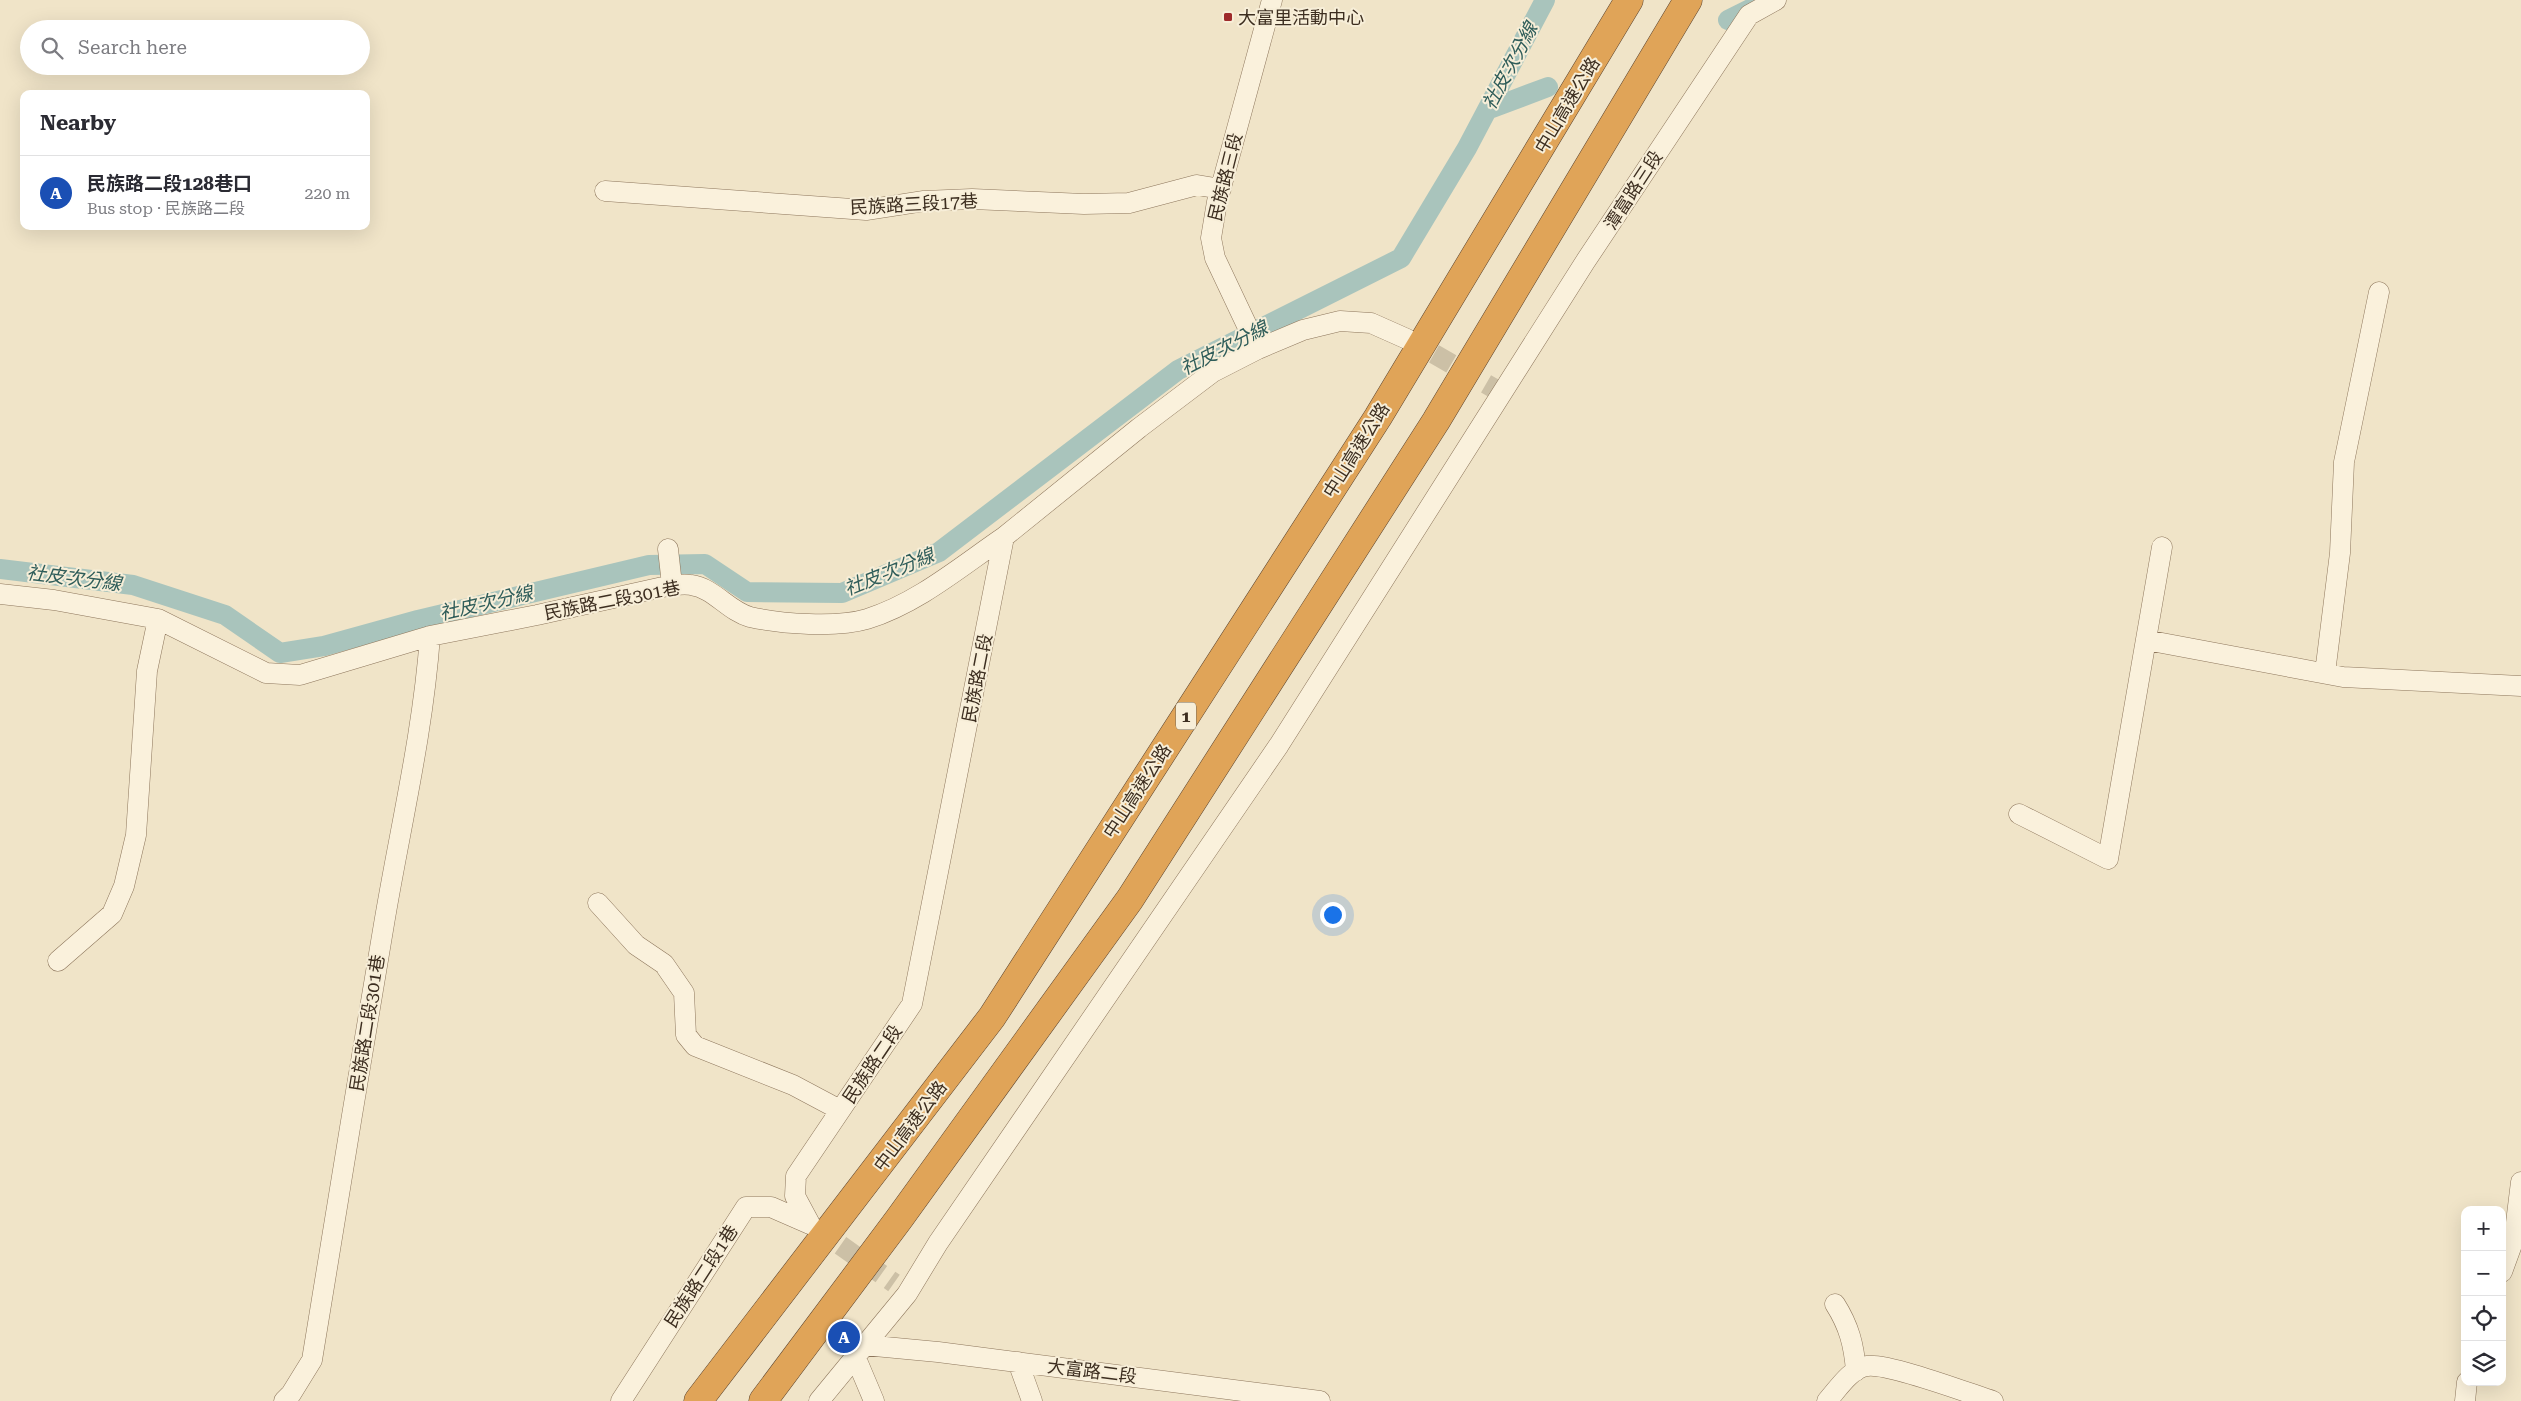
<!DOCTYPE html>
<html lang="en">
<head>
<meta charset="utf-8">
<style>
  body { margin:0; font-family:"Roboto Serif","Noto Sans TC",serif; background:#f2f2f3; color:#2b2b33 }
  .controls { position:absolute; right:15px; bottom:15px; display:grid; overflow:hidden; border-radius:10px; box-shadow:0 5px 20px #0002 }
  .controls button { width:45px; height:45px; display:grid; place-items:center; padding:0; border:0; border-bottom:1px solid #e1e1e2; background:#fff; color:#2b2b33; font:25px sans-serif }
  .you { position:absolute; left:1332px; top:914px; width:18px; height:18px; margin:-12px; border:4px solid #fff; border-radius:50%; background:#1a73e8; box-shadow:0 0 0 8px #1a73e833 }
  .badge { display:grid; place-items:center; width:32px; height:32px; border-radius:50%; background:#111827; color:#fff; font-size:16px; font-weight:700 }
  .pin { position:absolute; translate:-50% -50%; border:2px solid #fff; box-shadow:0 1px 5px #0006 }
  .list { margin:0; padding:0; list-style:none }
  h2 { display:flex; justify-content:space-between; align-items:center; height:65px; margin:0; padding:0 20px; font-size:21px }
  h2 small { font-size:16px; font-weight:400; color:#7c7c81 }
  .list li { display:grid; grid-template-columns:32px 1fr auto; gap:15px; align-items:center; box-sizing:border-box; height:75px; padding:0 20px; border-top:1px solid #e1e1e2 }
  .list b { display:block; font-size:19px; white-space:nowrap }
  .list p { margin:0; font-size:16px; white-space:nowrap; color:#7c7c81 }
  .list em { font-size:16px; font-style:normal; color:#7c7c81 }
  .icon { flex:none; width:28px; height:28px; fill:none; stroke:currentColor; stroke-width:2; stroke-linecap:round; stroke-linejoin:round }
  .map { position:relative; flex:none; width:2521px; height:1401px; overflow:hidden }
  .search { position:absolute; background:#fff; box-shadow:0 5px 20px #0002; left:20px; top:20px; width:350px; height:55px; display:flex; align-items:center; gap:12px; box-sizing:border-box; padding:0 18px; border-radius:28px; color:#7c7c81; font-size:19px }
  .panel { position:absolute; background:#fff; box-shadow:0 5px 20px #0002; left:20px; top:90px; width:350px; height:140px; border-radius:10px }
  .map>svg:first-child { display:block }
</style>
</head>
<body>
<div class="map">
<svg width="2521" height="1401" viewBox="0 0 2521 1401">
  <rect width="100%" height="100%" fill="#f0e4c8"/>
  <g fill="none" stroke-linecap="round" stroke-linejoin="round">
    <!-- canal -->
    <path stroke="#a9c4bc" stroke-width="20" d="M 1728,20 L 1760,4
      M 1487,110 L 1548,87
      M 0,569 L 133,585 L 225,615 L 280,653 L 324,646 L 418,620 L 649,565 L 705,564 L 747,592 L 842,593 L 939,552 L 1178,370 L 1401,258 L 1467,148 L 1545,0"/>
    <!-- minor-tunnel -->
    <path stroke="#ccc0a6" stroke-width="20" stroke-dasharray="20 10" stroke-linecap="butt" d="M 1408,339 L 1502,393
      M 816,1228 L 894,1283"/>
    <!-- minor casing -->
    <g stroke="#8d765c" stroke-width="21">
      <path id="minor" d="M 605,191 L 866,210 L 924,201 L 972,199 L 1084,204 L 1129,203 L 1197,185 L 1221,189
        M 1258,349 L 1215,258 L 1211,238 L 1217,202 L 1272,0
        M 668,549 L 672,585
        M 0,594 L 54,600 L 158,619 L 266,673 L 300,675 L 430,636 L 537,615 L 672,585 C 678,585 685,584 691,585 C 714,588 728,611 750,617 C 781,624 837,628 867,619 C 918,603 960,567 1004,537
        M 2146,640 L 2343,677 L 2521,686
        M 2325,673 L 2340,553 L 2344,462 L 2379,292
        M 2019,814 L 2108,859 L 2162,547
        M 598,903 L 636,945 L 664,964 L 684,993 L 686,1035 L 695,1046 L 793,1085 L 840,1110
        M 58,961 L 112,914 L 124,886 L 136,835 L 147,671 L 158,619
        M 810,1224 L 795,1196 L 796,1176 L 912,1004 L 1004,537 L 1139,428 L 1213,372 L 1258,349 L 1303,330 L 1340,321 L 1371,323 L 1407,339
        M 2502,1272 L 2514,1239 L 2521,1182
        M 1835,1304 C 1849,1326 1854,1345 1856,1371
        M 864,1345 L 938,1352 L 1320,1401
        M 855,1356 L 874,1401
        M 1018,1362 L 1032,1401
        M 284,1401 L 291,1394 L 312,1360 C 336,1215 359,1069 384,924 C 400,828 423,734 430,636
        M 621,1401 L 746,1207 L 771,1207 L 810,1224
        M 819,1401 L 907,1294 L 938,1243 L 1279,745 L 1585,262 L 1749,15 L 1776,0
        M 1827,1401 C 1838,1389 1850,1369 1867,1366 C 1889,1363 1968,1393 1993,1401
        M 2465,1401 L 2467,1382"/>
    </g>
    <!-- highway casing -->
    <g stroke="#5b4430" stroke-width="29">
      <path id="highway" d="M 698,1401 L 992,1017 L 1378,417 L 1629,0
        M 763,1401 L 899,1219 L 1130,899 L 1436,421 L 1688,0"/>
    </g>
    <!-- minor -->
    <use href="#minor" stroke="#faf1dc" stroke-width="20"/>
    <!-- highway -->
    <use href="#highway" stroke="#e0a458" stroke-width="28"/>
  </g>
  <!-- markers -->
  <rect fill="#9e2a2b" stroke="#f7eed8" stroke-width="2" x="1223" y="12" width="10" height="10" rx="2.5"/>
  <g text-anchor="middle" dominant-baseline="central" stroke-width="4" stroke-linejoin="round" paint-order="stroke">
    <!-- shield labels -->
    <rect fill="#f7eed8" stroke="#756857" stroke-width="1" x="1176" y="702.5" width="20" height="27" rx="4"/>
    <g font-size="16" font-weight="bold" fill="#3d2e20">
      <text x="1186" y="716">1</text>
    </g>
    <!-- poi labels -->
    <g font-size="18" fill="#3d2e20" stroke="#f7eed8" text-anchor="start">
      <text x="1238" y="17">大富里活動中心</text>
    </g>
    <!-- street labels -->
    <g font-size="18" fill="#3d2e20" stroke="#f7eed8">
      <text transform="translate(1567 105) rotate(-59)">中山高速公路</text>
      <text transform="translate(1225 177) rotate(-76)">民族路三段</text>
      <text transform="translate(1633 190) rotate(-57)">潭富路三段</text>
      <text transform="translate(914 204) rotate(-3)">民族路三段17巷</text>
      <text transform="translate(1356 450) rotate(-58)">中山高速公路</text>
      <text transform="translate(612 600) rotate(-11)">民族路二段301巷</text>
      <text transform="translate(977 678) rotate(-79)">民族路二段</text>
      <text transform="translate(1137 791) rotate(-57)">中山高速公路</text>
      <text transform="translate(367 1023) rotate(-81)">民族路二段301巷</text>
      <text transform="translate(872 1064) rotate(-56)">民族路二段</text>
      <text transform="translate(910 1126) rotate(-53)">中山高速公路</text>
      <text transform="translate(701 1276) rotate(-57)">民族路二段1巷</text>
      <text transform="translate(1092 1371) rotate(7)">大富路二段</text>
    </g>
    <!-- water labels -->
    <g font-size="19" font-style="italic" fill="#2f5d5a" stroke="#f7eed8">
      <text transform="translate(1510 66) rotate(-62)">社皮次分線</text>
      <text transform="translate(1224 348) rotate(-27)">社皮次分線</text>
      <text transform="translate(889 572) rotate(-22)">社皮次分線</text>
      <text transform="translate(74 578) rotate(7)">社皮次分線</text>
      <text transform="translate(486 603) rotate(-13)">社皮次分線</text>
    </g>
  </g>
</svg>
<div class="controls">
<button>+</button>
<button>−</button>
<button><svg class="icon" aria-label="locate" viewBox="0 0 24 24"><circle cx="12" cy="12" r="6"/><path d="M12 2v4M12 18v4M2 12h4M18 12h4"/></svg></button>
<button><svg class="icon" aria-label="layers" viewBox="0 0 24 24"><path d="M12 4l9 5-9 5-9-5zM3 14l9 5 9-5"/></svg></button>
</div>
<div class="you"></div>
<div class="pin badge" style="left:844px;top:1337px;background:#1a4fb4">A</div>
<div class="search"><svg class="icon" aria-label="search" viewBox="0 0 24 24"><circle cx="10" cy="10" r="6"/><path d="M15 15l6 6"/></svg>Search here</div>
<section class="panel">
<h2>Nearby<small></small></h2>
<ul class="list">
<li><span class="badge" style="background:#1a4fb4">A</span><div><b>民族路二段128巷口</b><p>Bus stop · 民族路二段</p></div><em>220 m</em></li>
</ul>
</section>
</div>
</body>
</html>
